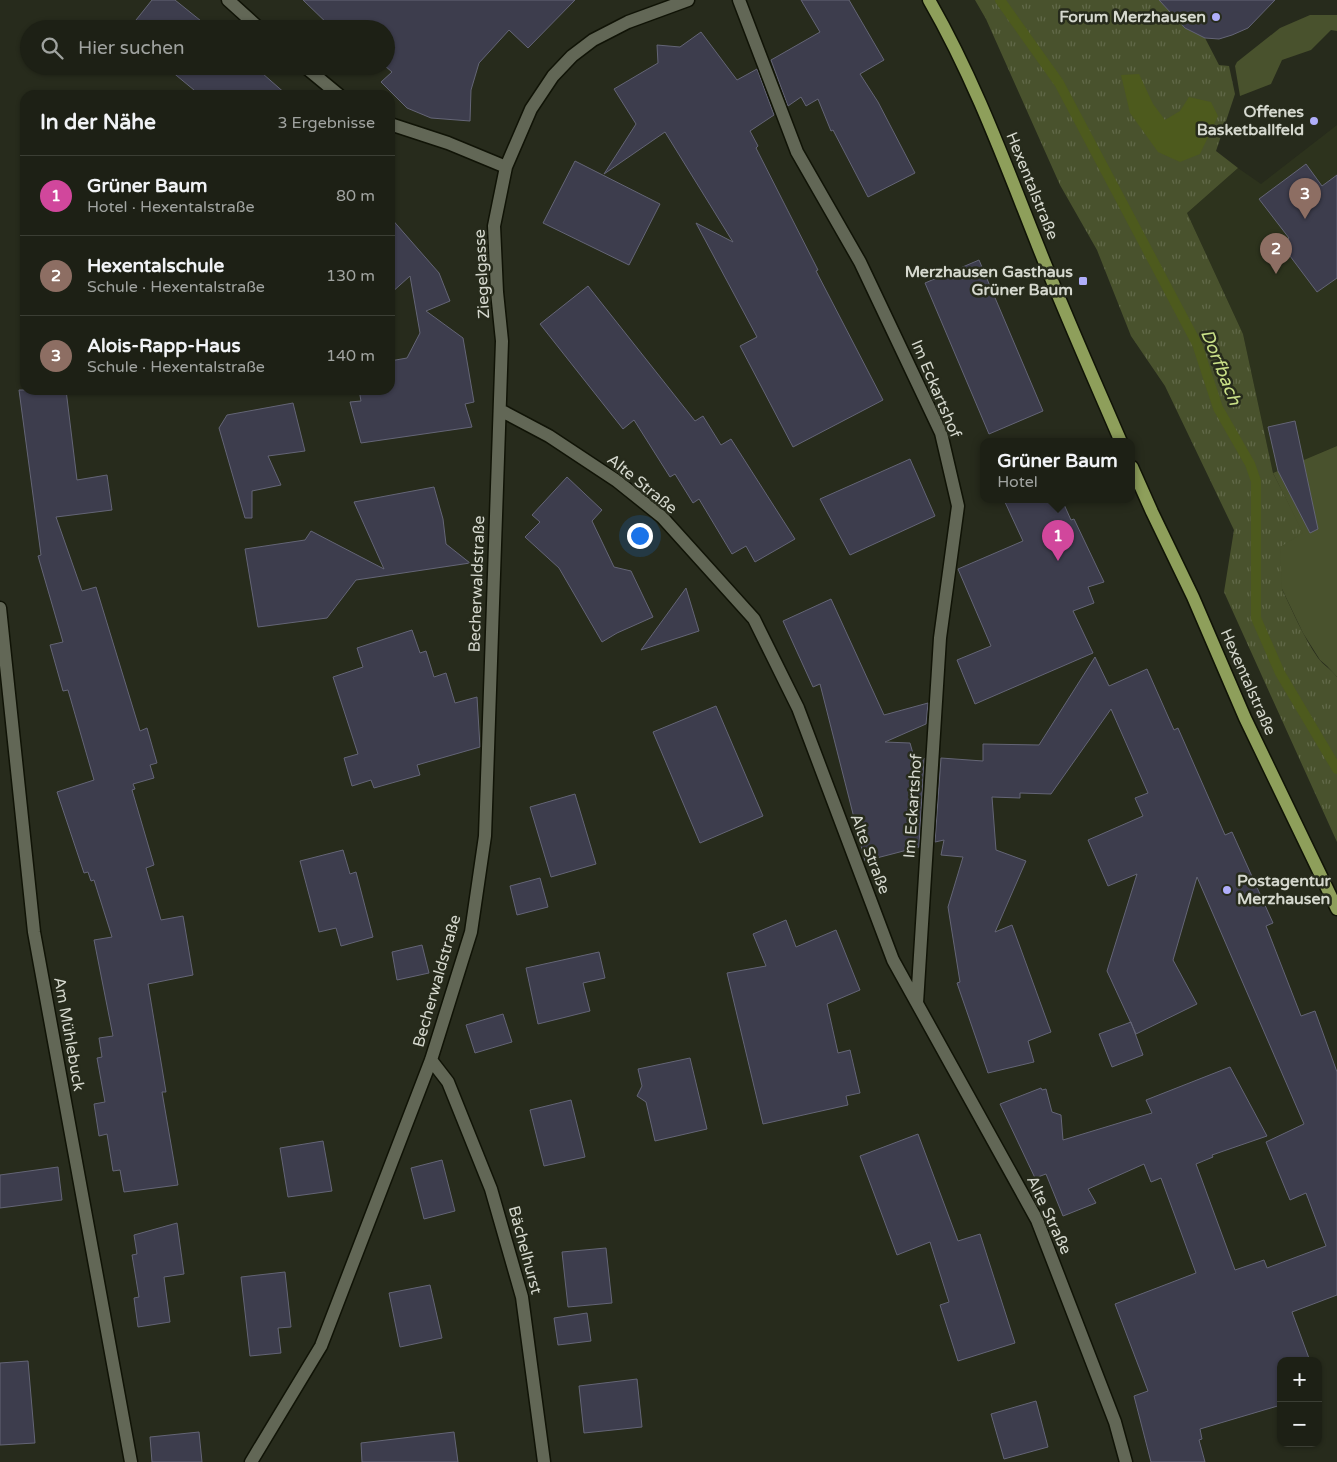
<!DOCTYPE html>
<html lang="de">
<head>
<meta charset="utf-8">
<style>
  body { margin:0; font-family:"Varela Round",sans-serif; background:#2a2d22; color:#f1f3f6 }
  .controls { position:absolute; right:15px; bottom:15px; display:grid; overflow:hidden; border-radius:10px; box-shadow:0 1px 4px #0004 }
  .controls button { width:45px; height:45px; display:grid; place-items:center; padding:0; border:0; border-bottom:1px solid #3b3e34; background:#1d2015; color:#f1f3f6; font:25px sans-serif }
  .you { position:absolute; left:639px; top:535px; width:18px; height:18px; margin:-12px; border:4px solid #fff; border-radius:50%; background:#1a73e8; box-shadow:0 0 0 8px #1a73e833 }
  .badge { display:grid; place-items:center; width:32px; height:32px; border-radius:50%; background:#ea580c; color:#fff; font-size:16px; font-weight:700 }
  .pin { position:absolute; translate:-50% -41px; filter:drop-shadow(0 1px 2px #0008) }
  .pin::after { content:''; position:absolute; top:26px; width:18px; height:15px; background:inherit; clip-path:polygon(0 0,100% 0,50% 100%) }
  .popup { position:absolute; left:980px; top:438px; width:155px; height:65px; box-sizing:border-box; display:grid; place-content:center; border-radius:10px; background:#1d2015; filter:drop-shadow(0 1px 4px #0005); font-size:16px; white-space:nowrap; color:#a0a3a0 }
  .popup b { font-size:19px; color:#f1f3f6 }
  .popup::after { content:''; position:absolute; left:50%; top:100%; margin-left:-10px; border:10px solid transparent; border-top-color:#1d2015 }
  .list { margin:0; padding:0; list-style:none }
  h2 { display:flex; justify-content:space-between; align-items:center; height:65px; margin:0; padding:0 20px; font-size:21px }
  h2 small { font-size:16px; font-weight:400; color:#a0a3a0 }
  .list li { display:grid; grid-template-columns:32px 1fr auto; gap:15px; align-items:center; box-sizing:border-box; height:80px; padding:0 20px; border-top:1px solid #3b3e34 }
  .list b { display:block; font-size:19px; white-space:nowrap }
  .list p { margin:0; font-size:16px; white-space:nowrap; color:#a0a3a0 }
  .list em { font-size:16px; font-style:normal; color:#a0a3a0 }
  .icon { flex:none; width:28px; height:28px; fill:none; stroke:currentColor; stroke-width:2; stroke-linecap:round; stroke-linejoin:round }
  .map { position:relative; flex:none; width:1337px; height:1462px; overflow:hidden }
  .search { position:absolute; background:#1d2015; box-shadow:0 1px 4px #0004; left:20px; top:20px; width:375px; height:55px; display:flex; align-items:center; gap:12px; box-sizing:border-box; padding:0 18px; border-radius:28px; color:#a0a3a0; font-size:19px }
  .panel { position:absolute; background:#1d2015; box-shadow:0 1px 4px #0004; left:20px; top:90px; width:375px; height:305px; border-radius:15px }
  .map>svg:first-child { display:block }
</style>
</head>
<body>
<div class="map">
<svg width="1337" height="1462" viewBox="0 0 1337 1462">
  <defs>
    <pattern id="grass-tufts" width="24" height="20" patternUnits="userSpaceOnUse" patternTransform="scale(1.25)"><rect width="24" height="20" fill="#49522d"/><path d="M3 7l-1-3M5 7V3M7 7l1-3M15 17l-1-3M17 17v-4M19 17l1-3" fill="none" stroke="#626a4a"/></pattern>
  </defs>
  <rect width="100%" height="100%" fill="#272b1c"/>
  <!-- built -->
  <path fill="#2d331d" d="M 1337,125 L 1337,446 L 1273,473 L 1243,334 L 1187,213 L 1238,168 L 1261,184 Z"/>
  <!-- grass -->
  <path fill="url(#grass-tufts)" d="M 975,0 L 1160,0 L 1185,28 L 1205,38 L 1219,65 L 1229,66 L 1235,94 L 1216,151 L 1238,168 L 1187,213 L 1243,334 L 1273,473 L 1304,533 L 1282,589 C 1293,612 1303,636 1318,658 C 1323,665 1332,670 1337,677 L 1337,842 L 1224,592 L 1234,530 L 1165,386 L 1131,336 L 1097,250 L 1060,185 L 986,19 Z"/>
  <!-- garden -->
  <path fill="#49522d" d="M 1310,15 L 1337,15 L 1337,31 L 1331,30 L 1311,50 L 1282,60 L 1271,84 L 1240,96 L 1235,66 L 1237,62 L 1280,28 Z
    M 1337,446 L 1337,677 L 1327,666 L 1320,660 L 1303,633 L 1282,589 L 1280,547 L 1303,533 L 1273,473 Z"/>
  <!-- water -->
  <path fill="#4d5a1d" d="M 1139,74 L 1153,104 L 1165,120 L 1180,111 L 1189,97 L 1211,102 L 1218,116 L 1200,154 L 1180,162 L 1158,152 L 1130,113 L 1121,75 Z"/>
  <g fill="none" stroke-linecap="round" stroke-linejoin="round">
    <!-- stream -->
    <path stroke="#4d5a1d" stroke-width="10" d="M 1000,0 L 1059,83 L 1197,344 L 1218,408 L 1250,464 L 1256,481 L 1256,618 L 1280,673 L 1337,769"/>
  </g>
  <!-- building -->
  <path fill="#3d3d4d" stroke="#646576" d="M 152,0 L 175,0 L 211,29 L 146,29 L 136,20 Z
    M 303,0 L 575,0 L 528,48 L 509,30 L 479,63 L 471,90 L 470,121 L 431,118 L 407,108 L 381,82 L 392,72 L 385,66 L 386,29 L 333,29 Z
    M 801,0 L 849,0 L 884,60 L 860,74 L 878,102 L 915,173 L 868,197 L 833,130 L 831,131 L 818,99 L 806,106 L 801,97 L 788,106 L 771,60 L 820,32 Z
    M 1159,0 L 1275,0 L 1248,28 L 1232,35 L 1219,39 L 1205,38 L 1185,28 Z
    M 701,32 L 737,80 L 757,69 L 774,115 L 750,131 L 758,146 L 756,148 L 818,270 L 816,271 L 883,400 L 793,447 L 740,346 L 757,337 L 696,223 L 733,242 L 665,132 L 604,174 L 636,124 L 614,89 L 658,63 L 657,45 L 680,47 Z
    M 165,66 L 254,66 L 287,95 L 200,95 Z
    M 575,161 L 660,204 L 629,265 L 543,223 Z
    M 1306,164 L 1322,186 L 1337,175 L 1337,278 L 1317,292 L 1281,244 L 1289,238 L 1259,199 Z
    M 390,217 L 439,273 L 450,301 L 426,311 L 463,338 L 474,402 L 465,404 L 472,427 L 361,443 L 350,402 L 361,401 L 359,390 L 390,390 L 390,361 L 407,358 L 420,333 L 410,276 L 390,294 Z
    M 979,260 L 1043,411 L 989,434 L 925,283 Z
    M 588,286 L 695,421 L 703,416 L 721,445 L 731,439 L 795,539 L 755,562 L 746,546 L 732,554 L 699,499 L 693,503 L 675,474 L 670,477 L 634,420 L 623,429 L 540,324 Z
    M 19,390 L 66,390 L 77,480 L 107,475 L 112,510 L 56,517 L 82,591 L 96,587 L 140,731 L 147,728 L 157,763 L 150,765 L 154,778 L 133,784 L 135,789 L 132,790 L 154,865 L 146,868 L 161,920 L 183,916 L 193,975 L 148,984 L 166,1092 L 162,1092 L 178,1185 L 124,1192 L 120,1170 L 113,1171 L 107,1134 L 99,1136 L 94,1104 L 105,1102 L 97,1058 L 102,1057 L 99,1038 L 113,1036 L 94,940 L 112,937 L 94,880 L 91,881 L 88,872 L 84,873 L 57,792 L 94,780 L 68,690 L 63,691 L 50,645 L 63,642 L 38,556 L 41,555 Z
    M 293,403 L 305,451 L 268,456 L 281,485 L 252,491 L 252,518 L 245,518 L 219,428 L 227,415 Z
    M 1295,421 L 1318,529 L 1310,533 L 1278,471 L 1268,427 Z
    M 910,459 L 935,516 L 850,555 L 820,499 Z
    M 567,477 L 602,510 L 592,521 L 614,567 L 631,571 L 653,617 L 617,633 L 602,642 L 559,568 L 525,537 L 540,522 L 532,515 Z
    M 434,487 L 443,519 L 446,544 L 470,563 L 356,580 L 327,618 L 258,627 L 245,549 L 305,540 L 311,531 L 384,569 L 354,502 Z
    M 1004,500 L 1062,500 L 1071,520 L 1074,519 L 1104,582 L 1088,587 L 1094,603 L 1073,611 L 1093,653 L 975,704 L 957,660 L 991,646 L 958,569 L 1023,541 Z
    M 686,588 L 699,631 L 641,650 Z
    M 831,599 L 884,715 L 928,703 L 926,724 L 885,742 L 910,743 L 914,757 L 924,758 L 919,847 L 865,861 L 820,684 L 813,687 L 783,621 Z
    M 412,630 L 420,653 L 426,651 L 434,677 L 446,673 L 455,703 L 477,697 L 480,747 L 417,765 L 420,775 L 374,788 L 371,780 L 352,786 L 344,758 L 358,754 L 333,677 L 363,667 L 357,648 Z
    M 1095,657 L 1109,686 L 1147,669 L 1174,730 L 1178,728 L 1225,835 L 1232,832 L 1273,923 L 1266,926 L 1301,1016 L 1315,1011 L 1337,1072 L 1337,1295 L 1292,1312 L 1310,1361 L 1281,1361 L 1281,1405 L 1200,1429 L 1202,1439 L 1199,1440 L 1205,1462 L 1151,1462 L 1134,1396 L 1148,1391 L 1115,1304 L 1196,1273 L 1161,1178 L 1151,1182 L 1144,1164 L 1088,1189 L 1096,1203 L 1063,1216 L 1046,1174 L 1035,1178 L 1000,1104 L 1041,1088 L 1042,1090 L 1046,1089 L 1052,1112 L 1061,1115 L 1063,1140 L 1152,1113 L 1146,1100 L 1230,1067 L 1267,1136 L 1212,1155 L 1213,1157 L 1196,1164 L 1235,1270 L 1264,1260 L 1267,1268 L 1326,1246 L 1306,1193 L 1290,1200 L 1266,1142 L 1304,1124 L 1197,877 L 1173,960 L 1197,1004 L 1136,1034 L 1107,971 L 1137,874 L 1108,886 L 1088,840 L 1143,816 L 1135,798 L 1148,793 L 1111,709 L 1051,794 L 1020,793 L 1020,798 L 992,797 L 996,850 L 1026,861 L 995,932 L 1012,925 L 1051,1032 L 1028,1041 L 1034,1062 L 988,1073 L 957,983 L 960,982 L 948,907 L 963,857 L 941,855 L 944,840 L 935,842 L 941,758 L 983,761 L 983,744 L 1039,745 Z
    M 716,706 L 763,816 L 700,843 L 653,732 Z
    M 575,794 L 596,864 L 551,877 L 530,807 Z
    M 343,850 L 350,874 L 356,872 L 373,937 L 341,946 L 336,928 L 319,932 L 300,861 Z
    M 540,878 L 548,907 L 517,915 L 510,886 Z
    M 786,920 L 796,947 L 836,930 L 860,990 L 827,1004 L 838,1053 L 850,1050 L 860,1093 L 846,1096 L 848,1105 L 763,1124 L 727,973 L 766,966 L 753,934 Z
    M 422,945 L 429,973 L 397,980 L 392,952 Z
    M 599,952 L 605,978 L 583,983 L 590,1011 L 538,1024 L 526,968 Z
    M 503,1014 L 512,1042 L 475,1053 L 466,1025 Z
    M 1131,1022 L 1143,1055 L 1112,1067 L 1099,1034 Z
    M 690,1058 L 707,1129 L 655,1141 L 646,1102 L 637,1096 L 642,1086 L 638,1069 Z
    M 571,1100 L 585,1157 L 544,1166 L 530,1110 Z
    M 918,1134 L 958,1241 L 980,1234 L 1015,1343 L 958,1361 L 940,1305 L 949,1302 L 930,1242 L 897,1255 L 860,1156 Z
    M 323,1141 L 332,1191 L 288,1197 L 280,1148 Z
    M 442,1160 L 455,1211 L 424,1219 L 411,1168 Z
    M 58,1167 L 62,1200 L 0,1208 L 0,1175 Z
    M 177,1223 L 184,1274 L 164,1277 L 170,1322 L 138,1327 L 134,1298 L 139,1297 L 132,1255 L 137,1254 L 134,1235 Z
    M 606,1248 L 612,1303 L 568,1307 L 562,1252 Z
    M 285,1272 L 291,1327 L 278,1328 L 281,1353 L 250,1356 L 241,1277 Z
    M 430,1285 L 442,1338 L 400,1347 L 389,1293 Z
    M 587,1313 L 591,1341 L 558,1345 L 554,1318 Z
    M 28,1361 L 35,1443 L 0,1445 L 0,1363 Z
    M 637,1379 L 642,1427 L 584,1433 L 579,1386 Z
    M 1036,1401 L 1048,1447 L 1004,1459 L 991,1414 Z
    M 199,1432 L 202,1462 L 152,1462 L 150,1437 Z
    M 454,1432 L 458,1462 L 362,1462 L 361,1443 Z"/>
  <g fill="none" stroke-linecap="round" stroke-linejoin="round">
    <!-- minor casing -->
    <g stroke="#101306" stroke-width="15">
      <path id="minor" d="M 228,0 L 260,29
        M 739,0 L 797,152 L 860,262 L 941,433 L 958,506 L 940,638 L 917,1003
        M 304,66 L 339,95
        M 390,124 L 448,143 L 506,167
        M 500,410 L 549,436 L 617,481 L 662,517 L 754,619 L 798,708 L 893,960 L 1037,1220 L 1115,1422 L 1126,1462
        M 0,608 L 34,932 L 131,1462
        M 431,1060 L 448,1082 L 491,1189 L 522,1297 L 544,1462
        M 251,1462 L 321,1346 L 431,1060 L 471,932 L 485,836 L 502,341 L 497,292 L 494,226 L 506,167 L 531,109 L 553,76 L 572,56 L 593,40 L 628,22 L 688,0"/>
    </g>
    <!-- major casing -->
    <g stroke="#101306" stroke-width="15">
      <path id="major" d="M 929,0 C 974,78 1005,163 1038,246 C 1064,312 1093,377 1121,442
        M 1132,467 L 1152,512 L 1193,597 L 1245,718 L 1337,909"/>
    </g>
    <!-- minor -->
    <use href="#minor" stroke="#626756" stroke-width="12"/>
    <!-- major -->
    <use href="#major" stroke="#8e9f5b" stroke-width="12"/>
  </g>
  <!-- markers -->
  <g fill="#b0aefa" stroke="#272b1c" stroke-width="2">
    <circle cx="1216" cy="17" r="5"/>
    <circle cx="1314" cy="121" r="5"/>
    <rect x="1078" y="276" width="10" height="10" rx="2.5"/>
    <circle cx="1227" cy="890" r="5"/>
  </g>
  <g text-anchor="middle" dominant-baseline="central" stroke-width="5" stroke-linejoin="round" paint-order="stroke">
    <!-- poi labels -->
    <g font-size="16" font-weight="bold" fill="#d5d8ce" stroke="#272b1c" text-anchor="end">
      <text x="1206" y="17">Forum Merzhausen</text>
      <text x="1304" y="112">Offenes<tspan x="1304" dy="18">Basketballfeld</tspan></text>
      <text x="1073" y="272">Merzhausen Gasthaus<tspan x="1073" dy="18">Grüner Baum</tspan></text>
      <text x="1237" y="881" text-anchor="start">Postagentur<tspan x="1237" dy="18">Merzhausen</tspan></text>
    </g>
    <!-- street labels -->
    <g font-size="16" fill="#d5d8ce" stroke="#272b1c">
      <text transform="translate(1032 186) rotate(68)">Hexentalstraße</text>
      <text transform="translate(482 274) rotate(-93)">Ziegelgasse</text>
      <text transform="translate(936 389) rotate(67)">Im Eckartshof</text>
      <text transform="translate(642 484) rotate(39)">Alte Straße</text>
      <text transform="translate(477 584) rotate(-88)">Becherwaldstraße</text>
      <text transform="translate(1248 682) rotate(66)">Hexentalstraße</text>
      <text transform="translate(913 806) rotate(-86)">Im Eckartshof</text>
      <text transform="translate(870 854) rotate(69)">Alte Straße</text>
      <text transform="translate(437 981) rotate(-74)">Becherwaldstraße</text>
      <text transform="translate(69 1034) rotate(80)">Am Mühlebuck</text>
      <text transform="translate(1049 1215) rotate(65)">Alte Straße</text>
      <text transform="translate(525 1250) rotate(75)">Bächelhurst</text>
    </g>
    <!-- water labels -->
    <g font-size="18" font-style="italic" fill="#c9e087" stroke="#272b1c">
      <text transform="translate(1221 367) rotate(68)">Dorfbach</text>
    </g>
  </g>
</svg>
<div class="controls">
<button>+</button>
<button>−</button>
</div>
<div class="you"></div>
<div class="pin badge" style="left:1058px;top:561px;background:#d1479c">1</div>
<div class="popup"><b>Grüner Baum</b>Hotel</div>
<div class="pin badge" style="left:1276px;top:274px;background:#8d6e63">2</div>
<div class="pin badge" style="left:1305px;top:219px;background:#8d6e63">3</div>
<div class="search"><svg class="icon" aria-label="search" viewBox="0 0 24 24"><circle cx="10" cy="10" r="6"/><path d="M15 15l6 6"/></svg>Hier suchen</div>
<section class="panel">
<h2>In der Nähe<small>3 Ergebnisse</small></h2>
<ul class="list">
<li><span class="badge" style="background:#d1479c">1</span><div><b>Grüner Baum</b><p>Hotel · Hexentalstraße</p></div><em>80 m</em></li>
<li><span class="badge" style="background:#8d6e63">2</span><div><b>Hexentalschule</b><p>Schule · Hexentalstraße</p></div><em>130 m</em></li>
<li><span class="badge" style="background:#8d6e63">3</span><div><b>Alois-Rapp-Haus</b><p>Schule · Hexentalstraße</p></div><em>140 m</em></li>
</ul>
</section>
</div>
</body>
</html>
